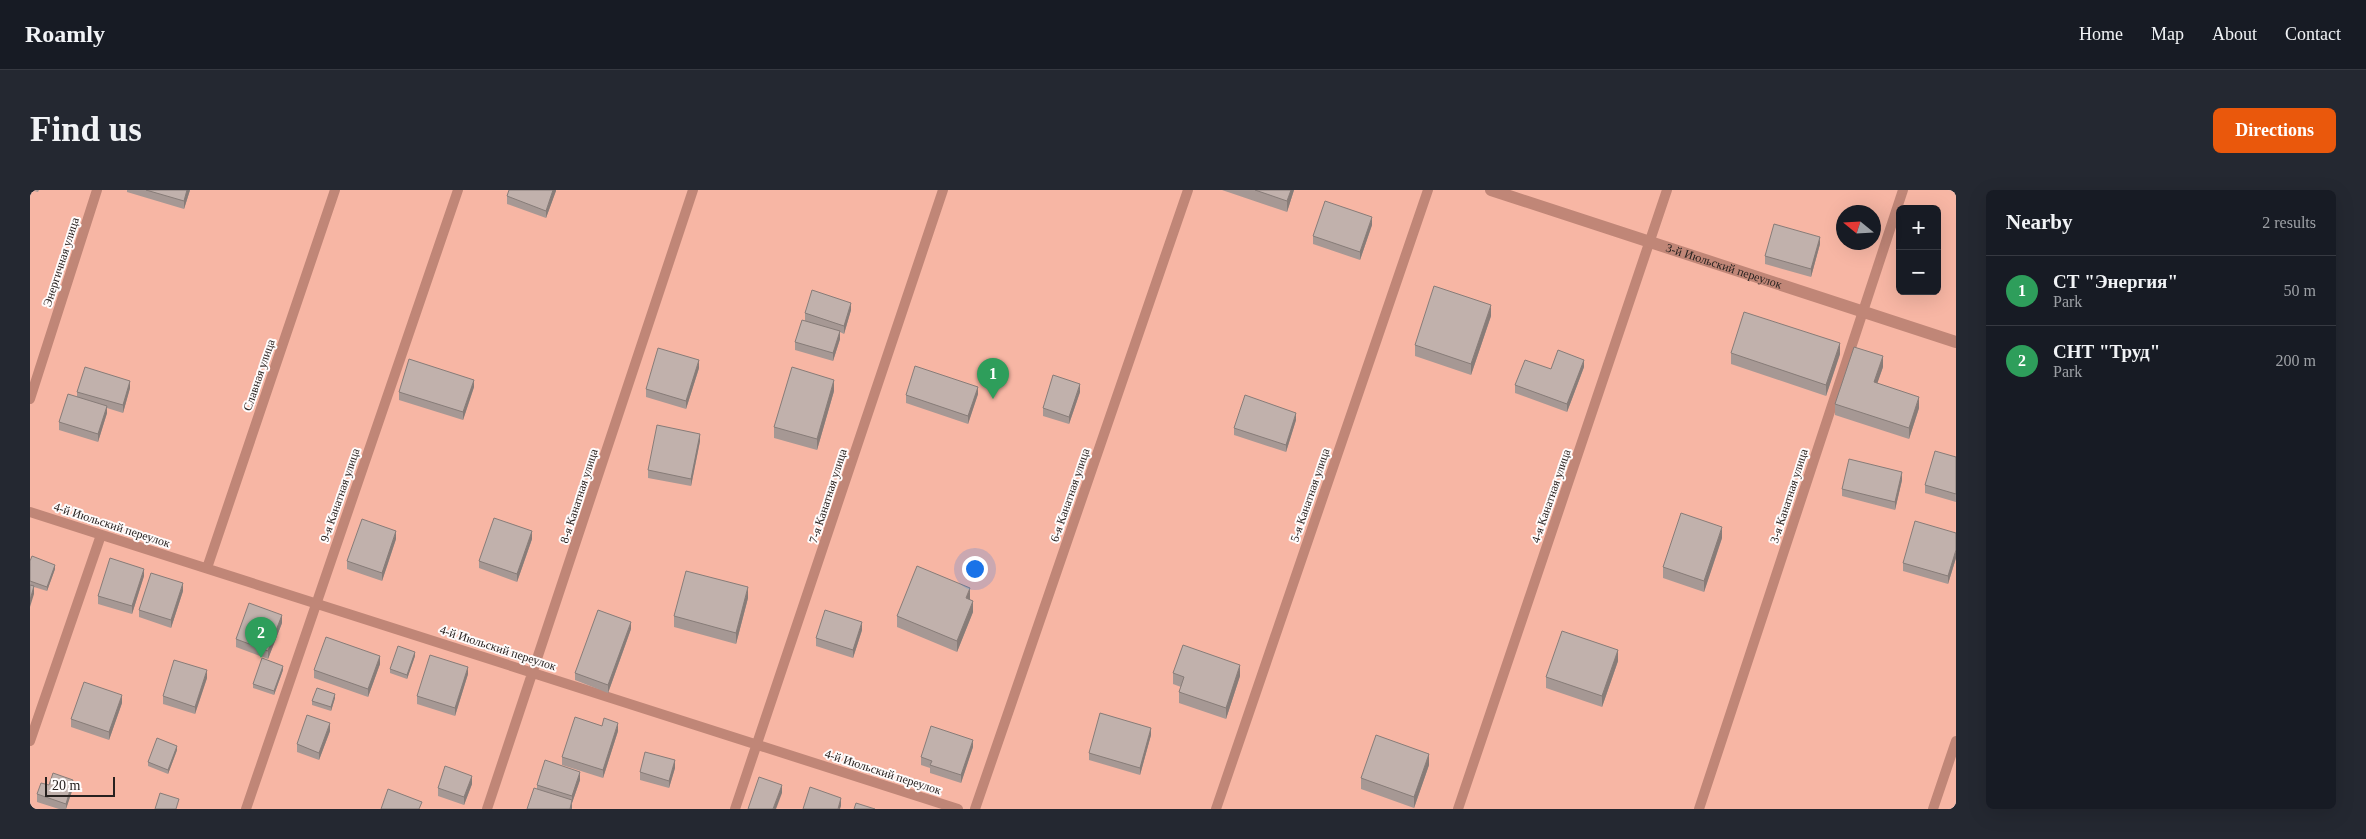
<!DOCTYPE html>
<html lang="en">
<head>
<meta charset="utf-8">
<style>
  body { margin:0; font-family:Georgia,serif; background:#242831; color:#f1f3f6 }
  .controls { position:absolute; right:15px; top:15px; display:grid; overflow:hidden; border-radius:8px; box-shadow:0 5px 20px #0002 }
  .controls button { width:45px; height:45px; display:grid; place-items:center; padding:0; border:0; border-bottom:1px solid #363941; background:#171b24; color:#f1f3f6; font:25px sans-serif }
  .compass { position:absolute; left:1806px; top:15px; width:45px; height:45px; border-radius:50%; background:#171b24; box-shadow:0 5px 20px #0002; rotate:288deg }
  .scale { position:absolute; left:15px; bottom:12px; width:70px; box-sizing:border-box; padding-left:5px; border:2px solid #27211f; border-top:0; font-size:14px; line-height:18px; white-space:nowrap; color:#27211f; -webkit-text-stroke:4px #fffbfb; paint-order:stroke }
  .you { position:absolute; left:944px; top:378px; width:18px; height:18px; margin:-12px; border:4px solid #fff; border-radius:50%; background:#1a73e8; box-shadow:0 0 0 8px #1a73e833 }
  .badge { display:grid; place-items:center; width:32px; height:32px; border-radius:50%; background:#ea580c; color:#fff; font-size:16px; font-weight:700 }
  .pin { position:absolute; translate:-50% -41px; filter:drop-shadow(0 1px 2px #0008) }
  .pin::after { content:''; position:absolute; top:26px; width:18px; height:15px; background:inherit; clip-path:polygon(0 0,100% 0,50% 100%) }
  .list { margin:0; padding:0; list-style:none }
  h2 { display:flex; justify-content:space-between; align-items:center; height:65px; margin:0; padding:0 20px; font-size:21px }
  h2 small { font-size:16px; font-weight:400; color:#9ea1a6 }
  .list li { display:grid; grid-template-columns:32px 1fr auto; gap:15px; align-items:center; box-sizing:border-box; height:70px; padding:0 20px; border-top:1px solid #363941 }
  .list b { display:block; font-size:19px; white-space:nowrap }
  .list p { margin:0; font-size:16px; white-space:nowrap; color:#9ea1a6 }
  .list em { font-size:16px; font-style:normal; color:#9ea1a6 }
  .map { position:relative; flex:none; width:1926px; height:619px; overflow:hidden; border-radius:8px }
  header { display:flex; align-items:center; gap:30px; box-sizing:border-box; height:70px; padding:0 25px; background:#171b24; border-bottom:1px solid #363941 }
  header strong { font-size:24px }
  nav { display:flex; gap:28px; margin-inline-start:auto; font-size:18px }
  .intro { display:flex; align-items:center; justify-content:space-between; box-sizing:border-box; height:120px; padding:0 30px }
  h1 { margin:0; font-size:35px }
  .button { padding:12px 22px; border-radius:8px; background:#ea580c; color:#fff; font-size:18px; font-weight:700 }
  main { display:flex; gap:30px; padding:0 30px }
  aside { flex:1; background:#171b24; border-radius:8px; box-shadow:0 5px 20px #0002 }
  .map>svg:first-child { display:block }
</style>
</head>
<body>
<header>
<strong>Roamly</strong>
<nav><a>Home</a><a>Map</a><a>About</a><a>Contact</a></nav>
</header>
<div class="intro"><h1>Find us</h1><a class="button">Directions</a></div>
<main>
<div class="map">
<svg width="1926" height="619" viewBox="0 0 1926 619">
  <rect width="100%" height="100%" fill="#fcebe6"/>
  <!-- green -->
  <path fill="#f7b6a4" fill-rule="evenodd" d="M 0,0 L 1926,0 L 1926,619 L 0,619 ZM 1870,19 L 1907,19 L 1907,101 L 1870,101 ZM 1814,22 L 1844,22 L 1844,52 L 1814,52 Z"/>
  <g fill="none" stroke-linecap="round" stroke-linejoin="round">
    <!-- lane -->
    <path stroke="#c08677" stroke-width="10" d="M 0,209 L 67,0
      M 0,322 L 928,619
      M 177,378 L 305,0
      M 0,551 L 71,345
      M 216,619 L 428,0
      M 457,619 L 663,0
      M 705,619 L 913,0
      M 945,619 L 1158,0
      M 1186,619 L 1398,0
      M 1428,619 L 1637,0
      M 1669,619 L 1873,0
      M 1903,619 L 1926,551"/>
    <!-- street -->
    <path stroke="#c08677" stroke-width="12" id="s1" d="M 1461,0 L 1926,152"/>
  </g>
  <!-- wall -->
  <path fill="#a69894" d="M 0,0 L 9,0 L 8,2 Z
    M 97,0 L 160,0 L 154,19 L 97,2 Z
    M 526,0 L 516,28 L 477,14 L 477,6 Z
    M 1192,0 L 1264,0 L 1257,22 Z
    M 1342,35 L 1330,70 L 1283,54 L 1283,46 Z
    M 1790,54 L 1781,87 L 1735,74 L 1735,66 Z
    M 821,120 L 814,144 L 810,142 L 810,149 L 803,171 L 765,160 L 765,152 L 775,131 L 775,123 Z
    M 1461,126 L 1441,185 L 1385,166 L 1385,155 Z
    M 1701,163 L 1810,164 L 1796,206 L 1701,174 Z
    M 1554,177 L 1537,222 L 1485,203 L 1485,195 L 1521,179 Z
    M 1853,177 L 1847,193 L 1889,218 L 1879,249 L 1805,225 L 1805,214 Z
    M 669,178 L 656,219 L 616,207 L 616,199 Z
    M 444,197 L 433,230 L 369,210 L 369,202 Z
    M 100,198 L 93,223 L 77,218 L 77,223 L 68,252 L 29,240 L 29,232 L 47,206 L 47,202 Z
    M 804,201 L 787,260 L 744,248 L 744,237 Z
    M 1050,202 L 1039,234 L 1013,226 L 1013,218 Z
    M 948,204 L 938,234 L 876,213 L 876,205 Z
    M 1266,230 L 1256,262 L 1204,245 L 1204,238 Z
    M 670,251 L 661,296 L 618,288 L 618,280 Z
    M 1926,267 L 1926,312 L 1895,303 L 1895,295 Z
    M 1872,290 L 1865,320 L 1812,306 L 1812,299 Z
    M 1926,343 L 1926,368 L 1918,394 L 1873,381 L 1873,373 Z
    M 1692,348 L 1674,402 L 1633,388 L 1633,377 Z
    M 366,349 L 352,391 L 317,379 L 317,371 Z
    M 502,349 L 487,392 L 449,378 L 449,371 Z
    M 0,371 L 25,379 L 17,401 L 4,397 L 4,404 L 0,395 Z
    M 114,386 L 102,424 L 68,414 L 68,406 Z
    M 153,401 L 141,438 L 109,427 L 109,420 Z
    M 718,408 L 706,454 L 644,437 L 644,426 Z
    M 940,409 L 943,422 L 927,462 L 867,437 L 867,426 Z
    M 252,433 L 238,469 L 206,457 L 206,449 Z
    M 601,439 L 578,503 L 545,490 L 545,483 Z
    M 832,440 L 823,468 L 786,456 L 786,448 Z
    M 385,466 L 377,489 L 360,483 L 360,479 Z
    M 1588,471 L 1572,517 L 1516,498 L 1516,487 Z
    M 350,474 L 338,507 L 284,488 L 284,480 Z
    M 253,480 L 244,505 L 223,498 L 223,494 Z
    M 1143,483 L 1210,486 L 1196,529 L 1149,513 L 1149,502 L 1151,497 L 1143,494 Z
    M 438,484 L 425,526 L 387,514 L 387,506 Z
    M 177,488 L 165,524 L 133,514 L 133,506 Z
    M 305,508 L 301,521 L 282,515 L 282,511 Z
    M 92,513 L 79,550 L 41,537 L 41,529 Z
    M 300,541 L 289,570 L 267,562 L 267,554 Z
    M 588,541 L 573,588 L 532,575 L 532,567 Z
    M 1121,545 L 1110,585 L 1059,570 L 1059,563 Z
    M 943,557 L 931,593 L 900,583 L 900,578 L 891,575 L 891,567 Z
    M 147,560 L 138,584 L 118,576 L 118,572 Z
    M 1399,575 L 1384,618 L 1331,599 L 1331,588 Z
    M 645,578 L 639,598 L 610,590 L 610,582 Z
    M 550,590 L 542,613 L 542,619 L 497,619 L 507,599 L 507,595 Z
    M 442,594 L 434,615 L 408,606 L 408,598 Z
    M 19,595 L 43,598 L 36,619 L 29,619 L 7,612 L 7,604 Z"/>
  <!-- shaded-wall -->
  <path fill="#877c78" d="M 157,0 L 160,0 L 154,19 L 154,11 Z
    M 523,0 L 526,0 L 526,1 L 516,28 L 516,21 Z
    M 1261,0 L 1264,0 L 1257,22 L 1257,11 Z
    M 1342,27 L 1342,35 L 1330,70 L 1330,62 Z
    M 1790,47 L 1790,54 L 1781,87 L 1781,79 Z
    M 821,113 L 821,120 L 814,144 L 814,136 Z
    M 1461,115 L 1461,126 L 1441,185 L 1441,174 Z
    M 810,141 L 810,149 L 803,171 L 803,163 Z
    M 1810,153 L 1810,164 L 1796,206 L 1796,195 Z
    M 1853,166 L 1853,177 L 1844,203 L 1844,192 Z
    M 669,170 L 669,178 L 656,219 L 656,211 Z
    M 1554,170 L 1554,177 L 1537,222 L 1537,214 Z
    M 444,190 L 444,197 L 433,230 L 433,222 Z
    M 804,190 L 804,201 L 787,260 L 787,249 Z
    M 100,191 L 100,198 L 93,223 L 93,215 Z
    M 1050,194 L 1050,202 L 1039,234 L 1039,227 Z
    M 948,197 L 948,204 L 938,234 L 938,226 Z
    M 1889,207 L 1889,218 L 1879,249 L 1879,238 Z
    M 77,216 L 77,223 L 68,252 L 68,244 Z
    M 1266,223 L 1266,230 L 1256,262 L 1256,255 Z
    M 670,244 L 670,251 L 661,296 L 661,289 Z
    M 1872,282 L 1872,290 L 1865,320 L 1865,312 Z
    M 1692,337 L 1692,348 L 1674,402 L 1674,391 Z
    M 366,341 L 366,349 L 352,391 L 352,383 Z
    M 502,341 L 502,349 L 487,392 L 487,384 Z
    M 1926,360 L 1926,368 L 1918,394 L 1918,386 Z
    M 25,375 L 25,379 L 17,401 L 17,397 Z
    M 114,379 L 114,386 L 102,424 L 102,416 Z
    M 153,393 L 153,401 L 141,438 L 141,430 Z
    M 4,396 L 4,404 L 0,417 L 0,410 Z
    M 718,397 L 718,408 L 706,454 L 706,443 Z
    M 940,398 L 940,409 L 936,419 L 936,408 Z
    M 943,411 L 943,422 L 927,462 L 927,451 Z
    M 252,425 L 252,433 L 238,469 L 238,461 Z
    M 601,432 L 601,439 L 578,503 L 578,495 Z
    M 832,432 L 832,440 L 823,468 L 823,460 Z
    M 1588,460 L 1588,471 L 1572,517 L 1572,506 Z
    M 385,462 L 385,466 L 377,489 L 377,485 Z
    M 350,466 L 350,474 L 338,507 L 338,499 Z
    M 1210,475 L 1210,486 L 1196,529 L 1196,518 Z
    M 253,476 L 253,480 L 244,505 L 244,501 Z
    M 438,477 L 438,484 L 425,526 L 425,518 Z
    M 177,480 L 177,488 L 165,524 L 165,517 Z
    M 305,504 L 305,508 L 301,521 L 301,517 Z
    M 92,505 L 92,513 L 79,550 L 79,542 Z
    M 300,533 L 300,541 L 289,570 L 289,563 Z
    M 588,533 L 588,541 L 573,588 L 573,580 Z
    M 1121,538 L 1121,545 L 1110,585 L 1110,578 Z
    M 943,550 L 943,557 L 931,593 L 931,585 Z
    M 147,556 L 147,560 L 138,584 L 138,580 Z
    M 1399,564 L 1399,575 L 1384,618 L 1384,607 Z
    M 645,570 L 645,578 L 639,598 L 639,591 Z
    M 550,582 L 550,590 L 542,613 L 542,619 L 540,619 L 542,611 L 542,606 Z
    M 442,586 L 442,594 L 434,615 L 434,607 Z
    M 43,590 L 43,598 L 36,619 L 36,614 Z
    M 752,595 L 752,603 L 746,619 L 743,619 Z
    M 811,608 L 811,616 L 810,619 L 808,619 Z"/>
  <!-- building -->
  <path fill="#c1b1ac" stroke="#877c78" d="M 116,0 L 157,0 L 154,11 Z
    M 479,0 L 523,0 L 516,21 L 477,6 Z
    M 1225,0 L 1261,0 L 1257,11 Z
    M 1295,11 L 1342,27 L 1330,62 L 1283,46 Z
    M 1744,34 L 1790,47 L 1781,79 L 1735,66 Z
    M 1404,96 L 1461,115 L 1441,174 L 1385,155 Z
    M 782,100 L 821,113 L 814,136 L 775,123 Z
    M 1714,122 L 1810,153 L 1796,195 L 1701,163 Z
    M 772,130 L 810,141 L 803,163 L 765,152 Z
    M 1824,157 L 1853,166 L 1844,192 L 1889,207 L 1879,238 L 1805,214 Z
    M 628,158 L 669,170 L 656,211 L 616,199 Z
    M 1528,160 L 1554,170 L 1537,214 L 1485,195 L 1495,170 L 1521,179 Z
    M 379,169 L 444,190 L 433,222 L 369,202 Z
    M 885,176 L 948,197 L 938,226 L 876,205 Z
    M 55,177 L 100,191 L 93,215 L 47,202 Z
    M 762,177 L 804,190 L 787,249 L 744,237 Z
    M 1023,185 L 1050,194 L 1039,227 L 1013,218 Z
    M 38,204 L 77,216 L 68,244 L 29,232 Z
    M 1215,205 L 1266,223 L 1256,255 L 1204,238 Z
    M 627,235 L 670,244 L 661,289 L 618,280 Z
    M 1905,261 L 1926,267 L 1926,304 L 1895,295 Z
    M 1819,269 L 1872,282 L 1865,312 L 1812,299 Z
    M 1651,323 L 1692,337 L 1674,391 L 1633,377 Z
    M 464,328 L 502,341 L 487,384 L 449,371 Z
    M 332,329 L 366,341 L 352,383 L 317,371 Z
    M 1885,331 L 1926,343 L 1926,360 L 1918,386 L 1873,373 Z
    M 2,366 L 25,375 L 17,397 L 0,391 L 0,371 Z
    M 80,368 L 114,379 L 102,416 L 68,406 Z
    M 887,376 L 940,398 L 936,408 L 943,411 L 927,451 L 867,426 Z
    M 656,381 L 718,397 L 706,443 L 644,426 Z
    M 121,383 L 153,393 L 141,430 L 109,420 Z
    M 0,395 L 4,396 L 0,410 Z
    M 219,413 L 252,425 L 238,461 L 206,449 Z
    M 568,420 L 601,432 L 578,495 L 545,483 Z
    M 795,420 L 832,432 L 823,460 L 786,448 Z
    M 1532,441 L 1588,460 L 1572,506 L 1516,487 Z
    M 296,447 L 350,466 L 338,499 L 284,480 Z
    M 1153,455 L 1210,475 L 1196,518 L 1149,502 L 1154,487 L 1143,483 Z
    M 368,456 L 385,462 L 377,485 L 360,479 Z
    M 400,465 L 438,477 L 425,518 L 387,506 Z
    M 232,468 L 253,476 L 244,501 L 223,494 Z
    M 144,470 L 177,480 L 165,517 L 133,506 Z
    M 54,492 L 92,505 L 79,542 L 41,529 Z
    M 287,498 L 305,504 L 301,517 L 282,511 Z
    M 1070,523 L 1121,538 L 1110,578 L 1059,563 Z
    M 277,525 L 300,533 L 289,563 L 267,554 Z
    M 545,527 L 572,536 L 574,528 L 588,533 L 573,580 L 532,567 Z
    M 901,536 L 943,550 L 931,585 L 900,575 L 902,571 L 891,567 Z
    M 1346,545 L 1399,564 L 1384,607 L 1331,588 Z
    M 127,548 L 147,556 L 138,580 L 118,572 Z
    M 615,562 L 645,570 L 639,591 L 610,582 Z
    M 515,570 L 550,582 L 542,606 L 507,595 Z
    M 415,576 L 442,586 L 434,607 L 408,598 Z
    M 23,583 L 43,590 L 36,614 L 7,604 L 11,593 L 19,595 Z
    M 729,587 L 752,595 L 743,619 L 718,619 Z
    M 780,597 L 811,608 L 808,619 L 773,619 Z
    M 504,598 L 542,610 L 540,619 L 497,619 Z
    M 358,599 L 392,612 L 389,619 L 351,619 Z
    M 130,603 L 149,609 L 146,619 L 125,619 Z
    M 826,613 L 845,619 L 824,619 Z"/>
  <g text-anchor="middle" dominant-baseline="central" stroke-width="4" stroke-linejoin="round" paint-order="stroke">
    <!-- street labels -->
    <g font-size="12" fill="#27211f" stroke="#fffbfb">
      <text transform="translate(31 72) rotate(-72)">Энергичная улица</text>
      <text stroke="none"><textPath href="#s1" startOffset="245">3-й Июльский переулок</textPath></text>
      <text transform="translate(229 185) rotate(-71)">Славная улица</text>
      <text transform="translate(310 305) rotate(-71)">9-я Канатная улица</text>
      <text transform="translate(1040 305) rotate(-71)">6-я Канатная улица</text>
      <text transform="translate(1280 305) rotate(-71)">5-я Канатная улица</text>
      <text transform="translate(549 306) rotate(-72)">8-я Канатная улица</text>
      <text transform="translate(798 306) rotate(-72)">7-я Канатная улица</text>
      <text transform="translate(1521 306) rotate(-71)">4-я Канатная улица</text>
      <text transform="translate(1759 306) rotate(-72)">3-я Канатная улица</text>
      <text transform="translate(82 335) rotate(18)">4-й Июльский переулок</text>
      <text transform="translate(468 458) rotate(18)">4-й Июльский переулок</text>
      <text transform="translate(853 582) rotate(18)">4-й Июльский переулок</text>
    </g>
  </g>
</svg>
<div class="controls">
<button>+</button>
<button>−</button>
</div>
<svg class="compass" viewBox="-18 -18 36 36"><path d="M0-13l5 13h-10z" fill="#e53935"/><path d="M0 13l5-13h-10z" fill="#9ea1a6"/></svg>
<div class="scale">20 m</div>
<div class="you"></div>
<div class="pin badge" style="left:963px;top:209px;background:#2e9e5b">1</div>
<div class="pin badge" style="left:231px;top:468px;background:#2e9e5b">2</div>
</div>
<aside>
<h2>Nearby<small>2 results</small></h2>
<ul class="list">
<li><span class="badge" style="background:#2e9e5b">1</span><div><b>СТ &quot;Энергия&quot;</b><p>Park</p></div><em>50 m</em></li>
<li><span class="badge" style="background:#2e9e5b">2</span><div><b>СНТ &quot;Труд&quot;</b><p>Park</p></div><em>200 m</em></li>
</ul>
</aside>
</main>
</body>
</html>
